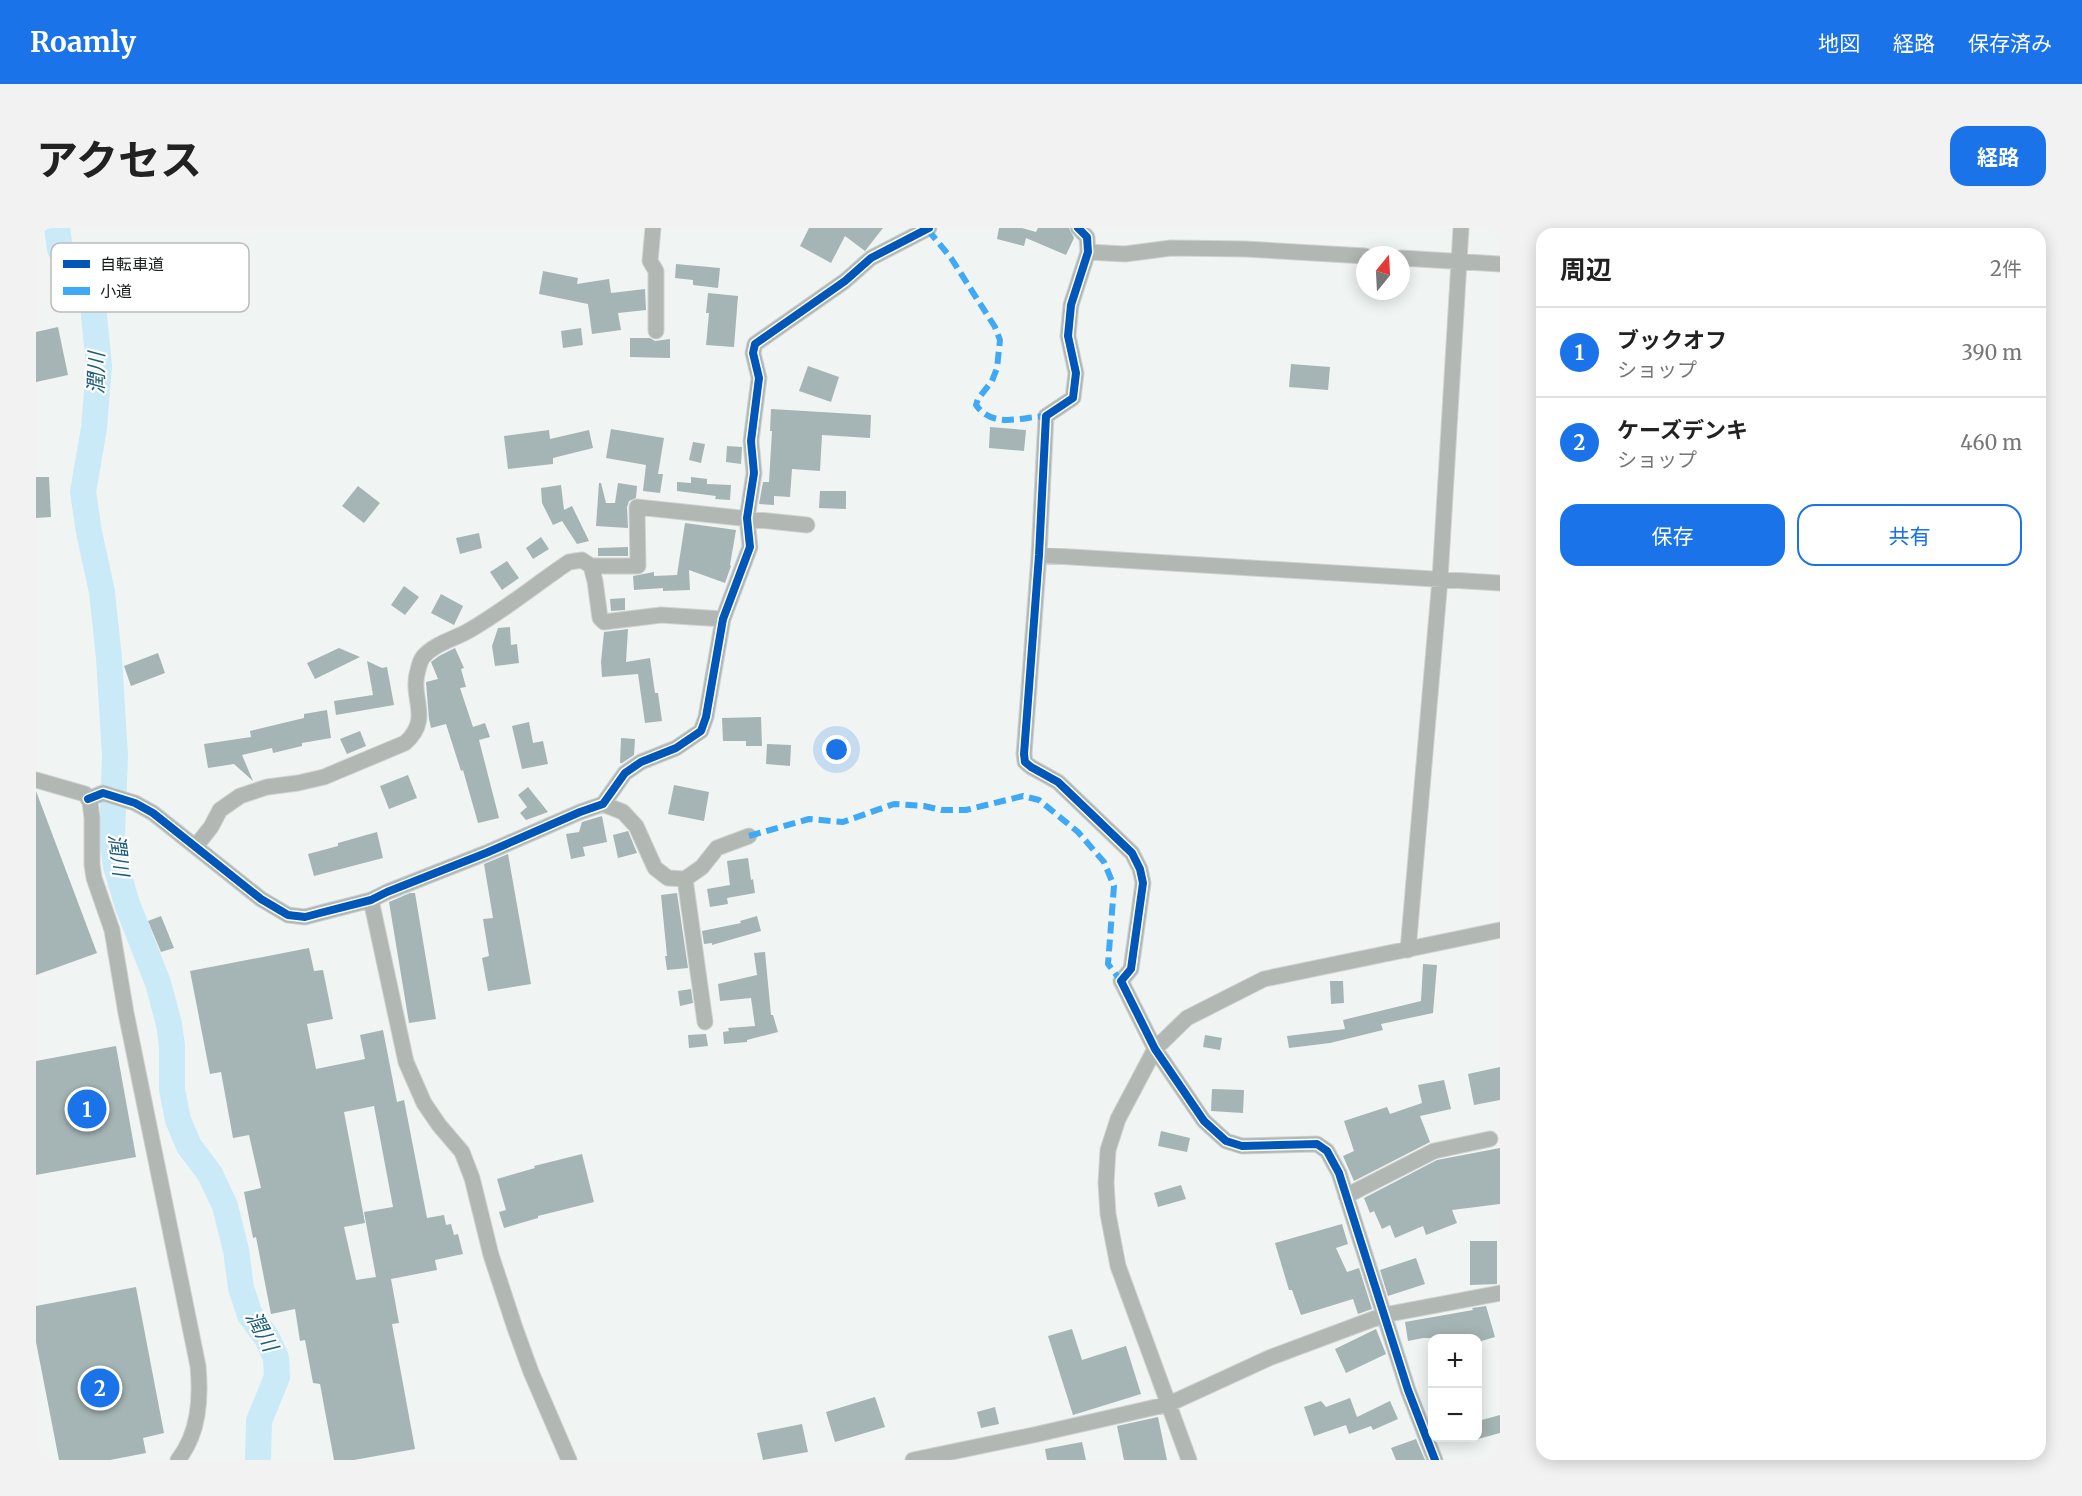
<!DOCTYPE html>
<html lang="ja">
<head>
<meta charset="utf-8">
<style>
  body { margin:0; font-family:Merriweather,"Noto Sans JP",serif; background:#f2f2f2; color:#222 }
  .controls { position:absolute; right:18px; bottom:18px; display:grid; overflow:hidden; border-radius:12px; box-shadow:0 3px 15px #0003 }
  .controls button { width:54px; height:54px; display:grid; place-items:center; padding:0; border:0; border-bottom:2px solid #e0e0e0; background:#fff; color:#222; font:30px sans-serif }
  .compass { position:absolute; left:1320px; top:18px; width:54px; height:54px; border-radius:50%; background:#fff; box-shadow:0 3px 15px #0003; rotate:18deg }
  .you { position:absolute; left:801px; top:522px; width:21px; height:21px; margin:-15px; border:4px solid #fff; border-radius:50%; background:#1a73e8; box-shadow:0 0 0 9px #1a73e833 }
  .badge { display:grid; place-items:center; width:39px; height:39px; border-radius:50%; background:#1a73e8; color:#fff; font-size:20px; font-weight:700 }
  .pin { position:absolute; translate:-50% -50%; border:3px solid #fff; box-shadow:0 2px 6px #0006 }
  .list { margin:0; padding:0; list-style:none }
  h2 { display:flex; justify-content:space-between; align-items:center; height:78px; margin:0; padding:0 24px; font-size:26px }
  h2 small { font-size:20px; font-weight:400; color:#767676 }
  .list li { display:grid; grid-template-columns:39px 1fr auto; gap:18px; align-items:center; box-sizing:border-box; height:90px; padding:0 24px; border-top:2px solid #e0e0e0 }
  .list b { display:block; font-size:22px; white-space:nowrap }
  .list p { margin:0; font-size:20px; white-space:nowrap; color:#767676 }
  .list em { font-size:20px; font-style:normal; color:#767676 }
  .actions { display:flex; gap:12px; padding:18px 24px }
  .actions a { flex:1; padding:14px 0; border:2px solid #1a73e8; border-radius:18px; text-align:center; font-size:21px; color:#1a73e8 }
  .actions .main { background:#1a73e8; color:#fff }
  .map { position:relative; flex:none; width:1464px; height:1232px; overflow:hidden; border-radius:18px }
  header { display:flex; align-items:center; gap:36px; box-sizing:border-box; height:84px; padding:0 30px; background:#1a73e8; color:#fff }
  header strong { font-size:28px }
  nav { display:flex; gap:33px; margin-inline-start:auto; font-size:21px }
  .intro { display:flex; align-items:center; justify-content:space-between; box-sizing:border-box; height:144px; padding:0 36px }
  h1 { margin:0; font-size:42px }
  .button { padding:15px 27px; border-radius:18px; background:#1a73e8; color:#fff; font-size:21px; font-weight:700 }
  main { display:flex; gap:36px; padding:0 36px }
  aside { flex:1; background:#fff; border-radius:18px; box-shadow:0 3px 15px #0003 }
  .map>svg:first-child { display:block }
</style>
</head>
<body>
<header>
<strong>Roamly</strong>
<nav><a>地図</a><a>経路</a><a>保存済み</a></nav>
</header>
<div class="intro"><h1>アクセス</h1><a class="button">経路</a></div>
<main>
<div class="map">
<svg width="1464" height="1232" viewBox="0 0 1464 1232">
  <rect width="100%" height="100%" fill="#f0f5f3"/>
  <g fill="none" stroke-linecap="round" stroke-linejoin="round">
    <!-- river -->
    <path stroke="#caeaf8" stroke-width="26" d="M 21,0 L 24,21 L 44,49 L 57,77 L 63,138 L 58,200 L 47,264 L 53,304 L 66,364 L 73,430 L 79,528 L 76,607 L 80,638 L 91,676 L 122,755 L 133,796 L 136,818 L 136,862 L 142,892 L 153,918 L 174,946 L 189,978 L 200,1022 L 205,1060 L 214,1087 L 231,1110 L 240,1130 L 241,1149 L 223,1193 L 222,1232"/>
  </g>
  <!-- building -->
  <path fill="#a5b4b4" fill-rule="evenodd" d="M 773,0 L 847,0 L 829,23 L 809,8 L 795,35 L 764,18 Z
    M 963,0 L 986,0 L 1000,4 L 1002,0 L 1033,0 L 1038,10 L 1030,27 L 990,10 L 988,18 L 961,11 Z
    M 640,36 L 684,40 L 682,60 L 657,57 L 657,52 L 639,50 Z
    M 507,43 L 542,50 L 541,56 L 573,51 L 575,65 L 609,61 L 610,82 L 582,85 L 585,102 L 556,106 L 552,76 L 503,66 Z
    M 672,65 L 702,68 L 698,119 L 670,117 L 673,85 L 670,85 Z
    M 22,99 L 32,147 L 0,154 L 0,104 Z
    M 545,100 L 547,117 L 527,120 L 525,103 Z
    M 594,110 L 614,110 L 619,113 L 634,111 L 634,130 L 594,129 Z
    M 1255,136 L 1294,139 L 1292,162 L 1253,159 Z
    M 772,138 L 803,149 L 795,174 L 763,163 Z
    M 735,181 L 835,187 L 834,210 L 786,207 L 784,243 L 756,241 L 754,269 L 738,268 L 738,277 L 723,276 L 727,254 L 733,254 L 736,203 L 734,203 Z
    M 954,199 L 990,202 L 988,223 L 953,220 Z
    M 575,201 L 628,210 L 622,246 L 627,246 L 624,265 L 607,263 L 610,237 L 570,230 Z
    M 513,202 L 514,211 L 553,202 L 557,220 L 517,230 L 517,236 L 472,241 L 468,208 Z
    M 657,214 L 669,216 L 665,235 L 653,232 Z
    M 691,218 L 706,219 L 705,236 L 690,234 Z
    M 0,249 L 13,249 L 15,289 L 0,290 Z
    M 655,249 L 671,251 L 671,256 L 695,257 L 694,272 L 679,271 L 680,268 L 641,263 L 641,254 L 655,255 Z
    M 563,255 L 565,255 L 570,275 L 579,275 L 582,255 L 601,258 L 600,270 L 593,273 L 591,279 L 592,300 L 560,298 Z
    M 525,257 L 528,282 L 536,278 L 553,313 L 541,316 L 526,293 L 517,297 L 506,275 L 505,260 Z
    M 322,258 L 344,275 L 328,295 L 306,278 Z
    M 784,263 L 810,263 L 810,281 L 783,280 Z
    M 649,295 L 700,302 L 694,337 L 695,338 L 689,355 L 653,342 L 654,362 L 627,363 L 627,360 L 598,362 L 597,348 L 618,344 L 618,348 L 641,347 Z
    M 443,305 L 446,320 L 424,326 L 420,310 Z
    M 505,309 L 513,321 L 497,331 L 490,320 Z
    M 592,319 L 592,328 L 562,328 L 562,320 Z
    M 471,333 L 483,350 L 466,362 L 454,344 Z
    M 368,358 L 383,369 L 369,387 L 355,377 Z
    M 405,366 L 427,378 L 418,397 L 395,385 Z
    M 589,370 L 589,382 L 575,383 L 574,371 Z
    M 474,399 L 475,417 L 481,416 L 483,435 L 459,438 L 456,418 L 462,400 Z
    M 592,401 L 590,434 L 614,430 L 619,465 L 622,465 L 626,493 L 609,495 L 602,446 L 566,449 L 565,434 L 568,404 Z
    M 303,420 L 324,429 L 279,451 L 271,435 Z
    M 419,420 L 428,440 L 425,441 L 430,459 L 424,460 L 437,499 L 449,495 L 454,509 L 443,512 L 463,590 L 442,595 L 427,542 L 425,543 L 410,496 L 395,500 L 393,491 L 390,454 L 402,451 L 395,434 L 403,428 Z
    M 122,425 L 129,445 L 95,458 L 88,438 Z
    M 331,433 L 346,440 L 351,439 L 358,477 L 300,487 L 298,473 L 337,467 Z
    M 291,482 L 295,510 L 266,515 L 266,518 L 237,525 L 236,520 L 206,527 L 217,553 L 198,536 L 172,540 L 168,516 L 215,509 L 214,503 L 268,490 L 268,486 Z
    M 725,489 L 726,518 L 710,518 L 710,513 L 687,513 L 686,490 Z
    M 493,494 L 497,515 L 507,513 L 512,536 L 486,541 L 476,498 Z
    M 324,503 L 330,518 L 311,526 L 304,511 Z
    M 585,510 L 599,511 L 598,527 L 586,535 L 584,535 Z
    M 731,516 L 755,517 L 754,538 L 730,536 Z
    M 372,547 L 381,570 L 353,581 L 344,558 Z
    M 638,557 L 673,564 L 668,593 L 632,586 Z
    M 492,559 L 512,584 L 490,592 L 484,585 L 491,579 L 482,567 Z
    M 0,563 L 61,725 L 0,747 Z
    M 566,588 L 571,614 L 547,619 L 549,628 L 535,631 L 530,606 L 543,604 L 546,594 Z
    M 592,603 L 601,625 L 582,630 L 577,607 Z
    M 341,604 L 347,630 L 278,648 L 272,626 L 302,618 L 302,615 Z
    M 472,626 L 495,756 L 452,763 L 446,730 L 453,728 L 447,691 L 457,690 L 448,636 Z
    M 712,630 L 715,652 L 717,651 L 719,665 L 691,670 L 692,676 L 674,679 L 671,661 L 694,657 L 691,633 Z
    M 374,665 L 379,665 L 400,791 L 373,795 L 353,674 Z
    M 641,665 L 652,740 L 631,742 L 629,728 L 631,728 L 625,667 Z
    M 125,688 L 138,720 L 125,724 L 112,693 Z
    M 721,688 L 725,703 L 676,717 L 676,715 L 668,716 L 666,703 L 705,695 L 704,693 Z
    M 273,720 L 278,743 L 287,742 L 297,791 L 271,796 L 280,841 L 329,831 L 324,807 L 347,802 L 361,874 L 368,872 L 391,990 L 408,987 L 410,997 L 415,996 L 418,1007 L 422,1006 L 427,1026 L 399,1032 L 401,1042 L 355,1051 L 363,1095 L 356,1096 L 379,1221 L 318,1232 L 298,1232 L 284,1156 L 277,1155 L 269,1112 L 264,1113 L 259,1081 L 235,1086 L 220,1009 L 217,1010 L 208,964 L 225,960 L 213,907 L 197,910 L 185,844 L 174,846 L 154,743 ZM 338,878 L 357,979 L 328,984 L 340,1049 L 320,1052 L 308,999 L 329,995 L 308,884 Z
    M 729,724 L 735,787 L 737,787 L 742,804 L 711,812 L 711,814 L 688,816 L 687,804 L 693,803 L 692,800 L 719,798 L 715,770 L 684,773 L 682,756 L 721,747 L 718,725 Z
    M 1387,736 L 1401,737 L 1397,785 L 1345,796 L 1347,802 L 1294,815 L 1253,820 L 1251,808 L 1309,801 L 1307,792 L 1385,773 Z
    M 1294,753 L 1307,753 L 1308,775 L 1295,776 Z
    M 655,761 L 657,775 L 644,778 L 642,763 Z
    M 670,806 L 672,818 L 653,820 L 652,807 Z
    M 1169,807 L 1186,810 L 1184,822 L 1167,819 Z
    M 80,818 L 100,929 L 0,947 L 0,833 Z
    M 1464,839 L 1464,872 L 1438,877 L 1432,846 Z
    M 1408,852 L 1415,881 L 1384,888 L 1394,914 L 1318,953 L 1307,928 L 1318,923 L 1308,893 L 1351,879 L 1354,886 L 1386,875 L 1382,857 Z
    M 1176,861 L 1208,862 L 1207,885 L 1175,883 Z
    M 1125,903 L 1154,910 L 1151,924 L 1122,918 Z
    M 1464,920 L 1464,976 L 1416,982 L 1421,995 L 1390,1007 L 1387,998 L 1359,1010 L 1354,997 L 1346,1001 L 1338,983 L 1334,985 L 1328,970 L 1401,932 Z
    M 546,926 L 558,974 L 502,988 L 502,990 L 468,1000 L 463,984 L 470,982 L 461,951 L 499,940 L 498,938 Z
    M 1145,957 L 1150,971 L 1122,979 L 1118,965 Z
    M 1306,996 L 1312,1016 L 1300,1020 L 1311,1044 L 1323,1040 L 1336,1081 L 1322,1086 L 1317,1071 L 1265,1087 L 1256,1062 L 1253,1062 L 1239,1015 Z
    M 1434,1013 L 1461,1013 L 1461,1056 L 1434,1057 Z
    M 1380,1030 L 1389,1056 L 1352,1068 L 1344,1042 Z
    M 100,1059 L 128,1205 L 107,1210 L 110,1225 L 74,1232 L 23,1232 L 0,1114 L 0,1078 Z
    M 1450,1078 L 1459,1109 L 1442,1114 L 1442,1110 L 1387,1110 L 1372,1113 L 1369,1094 L 1437,1082 L 1436,1080 Z
    M 1036,1101 L 1046,1132 L 1090,1118 L 1105,1166 L 1037,1187 L 1012,1108 Z
    M 1340,1101 L 1350,1126 L 1310,1145 L 1299,1121 Z
    M 839,1169 L 849,1199 L 799,1214 L 790,1184 Z
    M 1314,1170 L 1321,1189 L 1354,1173 L 1362,1191 L 1337,1202 L 1335,1198 L 1313,1206 L 1310,1197 L 1278,1208 L 1268,1179 L 1285,1173 L 1290,1179 Z
    M 959,1179 L 963,1196 L 945,1200 L 941,1184 Z
    M 1464,1187 L 1464,1205 L 1442,1211 L 1442,1193 Z
    M 1122,1189 L 1131,1232 L 1088,1232 L 1081,1198 Z
    M 766,1196 L 772,1224 L 727,1232 L 721,1205 Z
    M 1380,1211 L 1389,1232 L 1360,1232 L 1355,1220 Z
    M 1046,1214 L 1050,1232 L 1011,1232 L 1009,1221 Z"/>
  <g fill="none" stroke-linecap="round" stroke-linejoin="round">
    <!-- minor casing -->
    <g stroke="#cfd2d1" stroke-width="17">
      <path id="minor" d="M 617,0 L 614,33 L 620,43 L 620,103
        M 1042,0 L 1051,9 L 1052,24 L 1035,77 L 1032,108 L 1040,145 L 1037,170 L 1010,188 L 1003,327 L 988,526 L 989,534 L 995,539 L 1022,554 L 1096,625 L 1104,641 L 1107,655 L 1095,741 L 1085,753 L 1119,821 L 1168,893 L 1190,913 L 1206,918 L 1281,916 L 1291,923 L 1303,945 L 1372,1162 L 1399,1232
        M 1052,24 L 1089,26 L 1135,20 L 1209,21 L 1329,28
        M 1365,30 L 1464,36
        M 1003,327 L 1464,355
        M 555,338 L 602,338 L 601,279 L 771,297
        M 0,552 L 49,566 L 54,574 L 56,590 L 56,637 L 58,650 L 76,702 L 90,785 L 162,1138 C 165,1171 163,1205 142,1232
        M 52,571 L 67,565 L 99,575 L 117,585 L 225,671 L 252,687 L 269,689 L 284,685 L 335,672 L 351,664 L 450,625 L 544,584 L 567,576 L 589,545 L 605,534 L 640,520 L 665,503 L 670,489 L 687,391 L 714,319 L 711,290 L 718,245 L 715,213 L 723,150 L 717,125 L 719,116 L 809,53 L 835,30 L 893,0
        M 567,576 L 587,584 L 600,598 L 619,640 L 632,650 L 649,651 L 666,639 L 681,620 L 713,608
        M 160,618 L 175,599 L 184,582 L 204,568 L 231,559 L 262,555 L 288,549 L 369,515 C 397,490 373,470 382,442 C 383,438 384,433 387,429 C 399,415 419,411 434,402 C 469,382 500,356 533,334 L 546,332 L 555,338 L 559,353 L 564,390 L 568,394 L 625,387 L 687,391
        M 649,651 L 669,794
        M 335,672 L 370,834 L 388,875 L 403,897 L 426,924 L 436,950 L 455,1027 L 479,1100 L 495,1144 L 533,1232
        M 1372,722 L 1404,351 L 1425,0
        M 1310,968 L 1398,923 L 1454,911
        M 877,1232 L 1002,1206 L 1133,1176 L 1233,1130 L 1348,1087 L 1464,1065
        M 1153,1232 L 1082,1038 L 1072,986 L 1070,955 L 1072,922 L 1082,891 L 1119,821 L 1151,790 L 1228,751 L 1464,702"/>
    </g>
    <!-- minor -->
    <use href="#minor" stroke="#b1b7b2" stroke-width="15"/>
    <!-- quiet -->
    <path stroke="#3fa9f5" stroke-width="6" stroke-dasharray="12 6" stroke-linecap="butt" d="M 892,2 L 915,30 L 959,99 L 964,112 L 961,140 L 956,153 L 942,171 L 940,177 C 957,201 985,189 1010,188
      M 713,608 L 773,591 L 807,594 L 858,576 L 888,578 L 906,582 L 930,582 L 987,568 L 1003,572 L 1042,604 L 1068,634 L 1078,658 L 1072,736 L 1085,753"/>
    <!-- cycleway casing -->
    <g stroke="#fff" stroke-width="11">
      <path id="cycleway" d="M 1042,0 L 1051,9 L 1052,24 L 1035,77 L 1032,108 L 1040,145 L 1037,170 L 1010,188 L 1003,327 L 988,526 L 989,534 L 995,539 L 1022,554 L 1096,625 L 1104,641 L 1107,655 L 1095,741 L 1085,753 L 1119,821 L 1168,893 L 1190,913 L 1206,918 L 1281,916 L 1291,923 L 1303,945 L 1372,1162 L 1399,1232
        M 52,571 L 67,565 L 99,575 L 117,585 L 225,671 L 252,687 L 269,689 L 284,685 L 335,672 L 351,664 L 450,625 L 544,584 L 567,576 L 589,545 L 605,534 L 640,520 L 665,503 L 670,489 L 687,391 L 714,319 L 711,290 L 718,245 L 715,213 L 723,150 L 717,125 L 719,116 L 809,53 L 835,30 L 893,0"/>
    </g>
    <!-- cycleway -->
    <use href="#cycleway" stroke="#0057b8" stroke-width="8"/>
  </g>
  <g text-anchor="middle" dominant-baseline="central" stroke-width="4.5" stroke-linejoin="round" paint-order="stroke">
    <!-- water labels -->
    <g font-size="21" font-style="italic" fill="#1e5f7a" stroke="#fff">
      <text transform="translate(60 145) rotate(-89)">潤川</text>
      <text transform="translate(83 627) rotate(83)">潤川</text>
      <text transform="translate(226 1103) rotate(62)">潤川</text>
    </g>
  </g>
  <!-- legend -->
  <rect x="15" y="15" width="198" height="69" rx="9" fill="#fff" stroke="#babcbb" stroke-width="1.5"/>
  <rect x="27" y="32" width="27" height="8" fill="#0057b8"/>
  <rect x="27" y="59" width="27" height="8" fill="#3fa9f5"/>
  <g font-size="16" fill="#1a1e1d">
    <text x="64" y="42">自転車道</text>
    <text x="64" y="69">小道</text>
  </g>
</svg>
<div class="controls">
<button>+</button>
<button>−</button>
</div>
<svg class="compass" viewBox="-18 -18 36 36"><path d="M0-13l5 13h-10z" fill="#e53935"/><path d="M0 13l5-13h-10z" fill="#767676"/></svg>
<div class="you"></div>
<div class="pin badge" style="left:51px;top:881px">1</div>
<div class="pin badge" style="left:64px;top:1160px">2</div>
</div>
<aside>
<h2>周辺<small>2件</small></h2>
<ul class="list">
<li><span class="badge">1</span><div><b>ブックオフ</b><p>ショップ</p></div><em>390 m</em></li>
<li><span class="badge">2</span><div><b>ケーズデンキ</b><p>ショップ</p></div><em>460 m</em></li>
</ul>
<div class="actions"><a class="main">保存</a><a>共有</a></div>
</aside>
</main>
</body>
</html>
